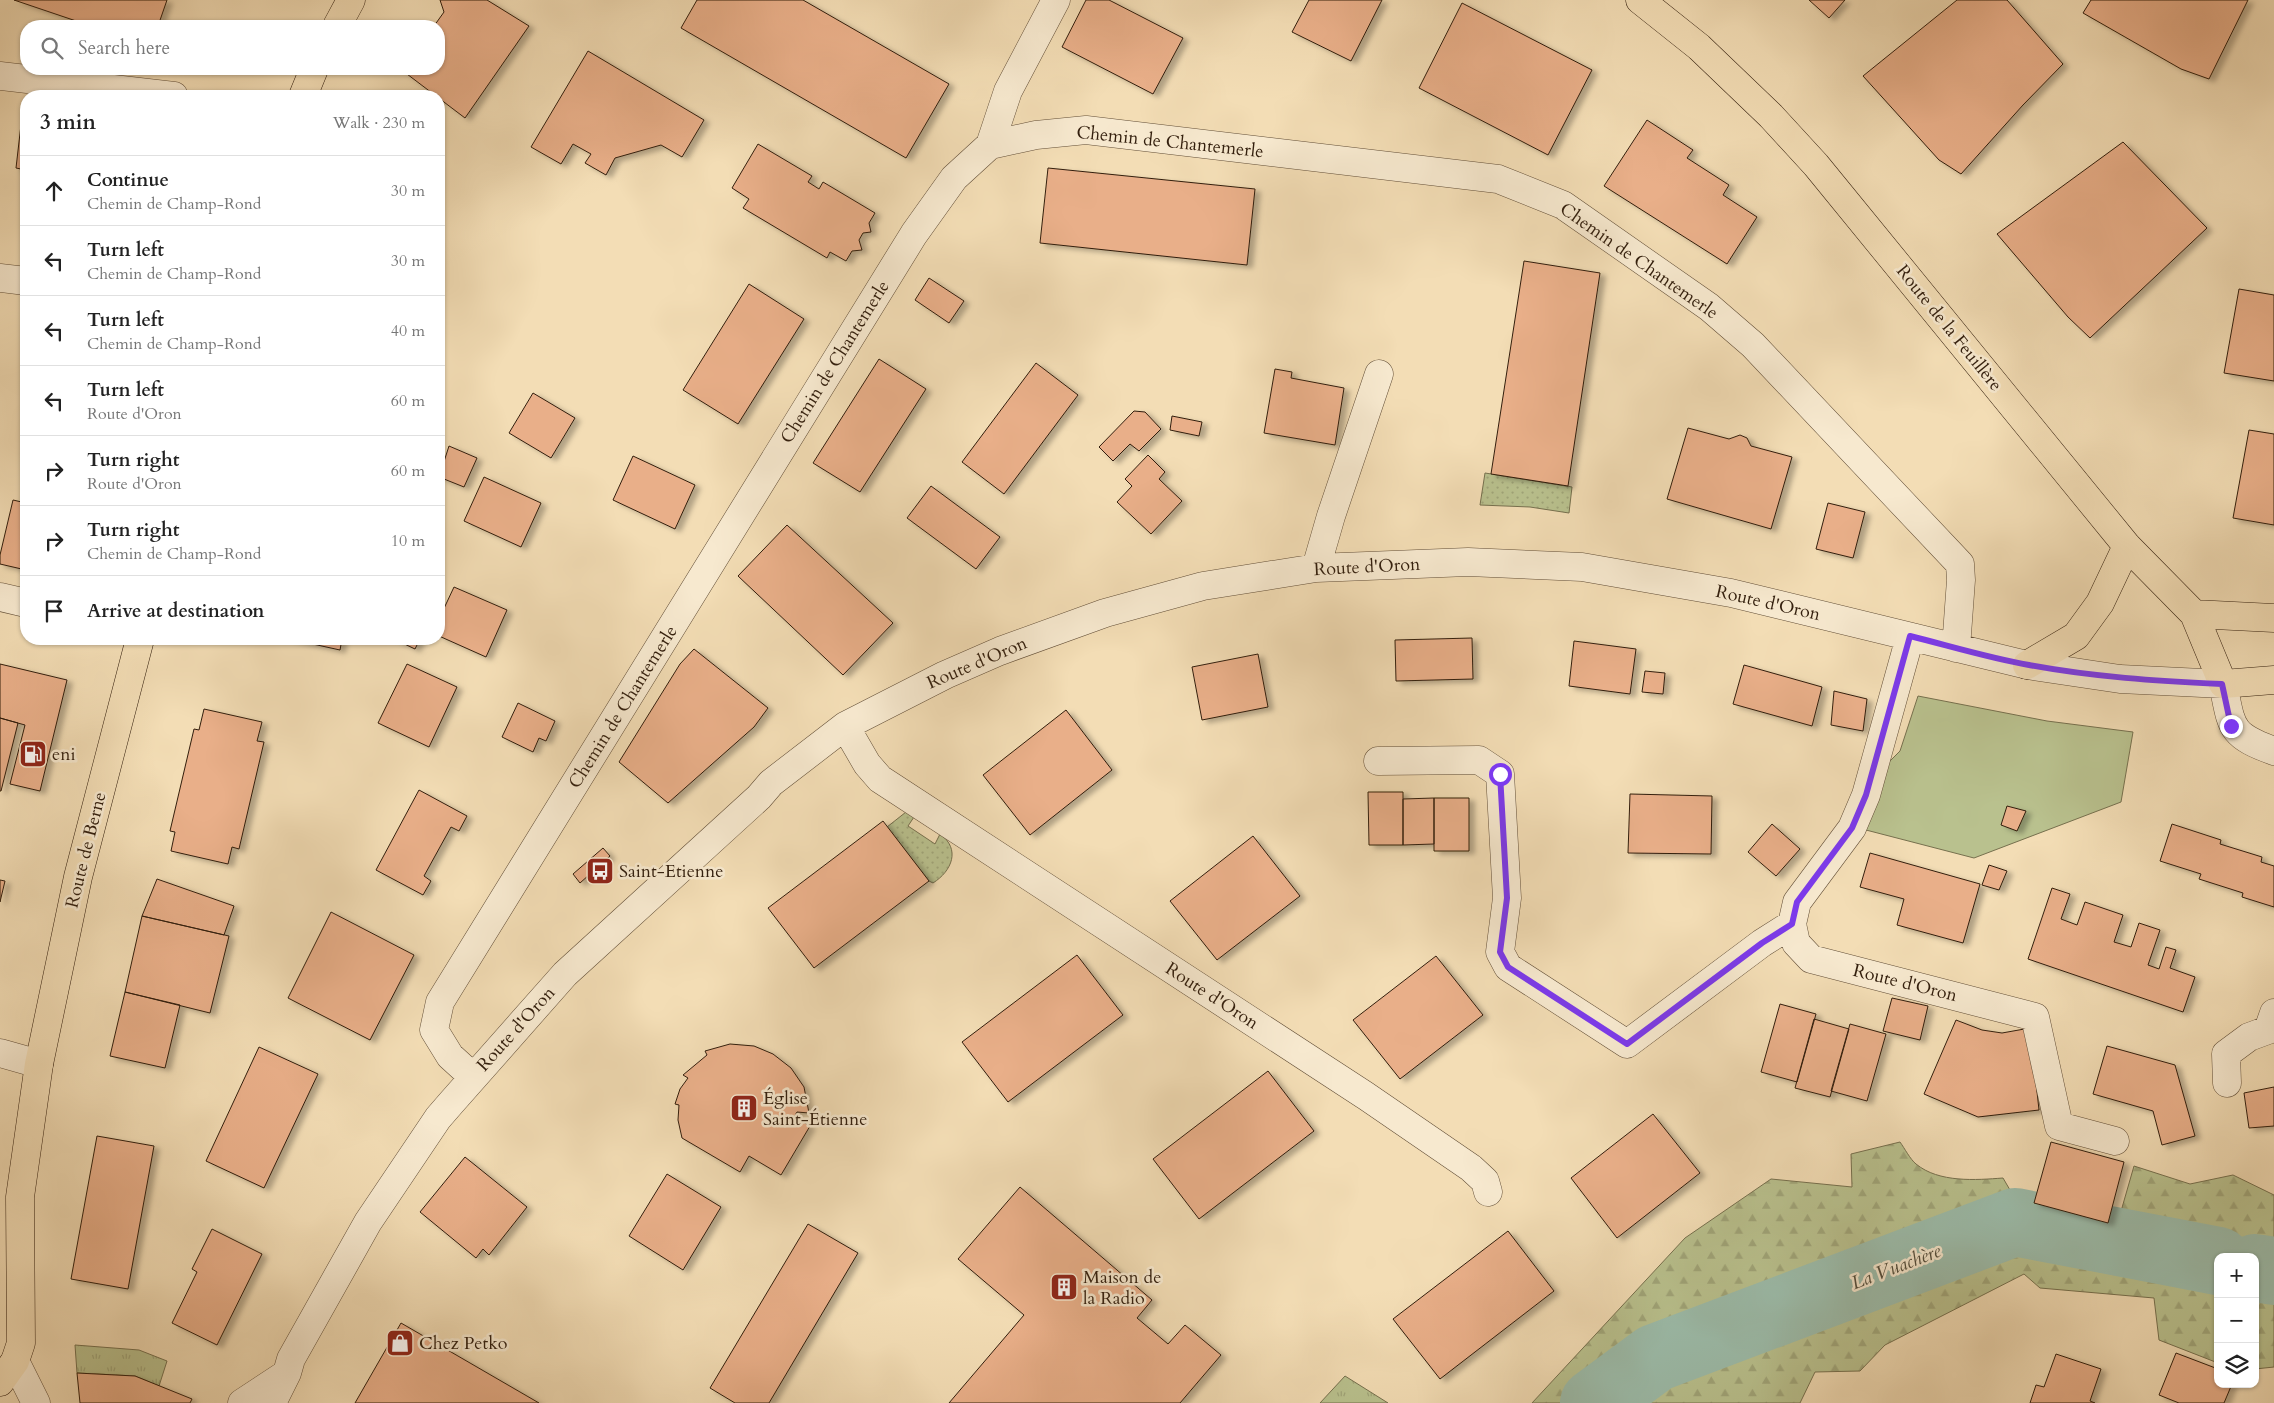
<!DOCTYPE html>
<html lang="en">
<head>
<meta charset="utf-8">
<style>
  body { margin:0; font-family:Cardo,serif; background:#f6f6f6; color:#222 }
  .controls { position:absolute; right:15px; bottom:15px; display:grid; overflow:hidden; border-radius:10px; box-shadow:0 1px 4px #0004 }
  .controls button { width:45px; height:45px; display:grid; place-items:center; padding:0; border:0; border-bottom:1px solid #e0e0e0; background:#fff; color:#222; font:25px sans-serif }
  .stop { position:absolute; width:15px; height:15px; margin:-11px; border:4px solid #7c3aed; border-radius:50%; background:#fff }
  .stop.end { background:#7c3aed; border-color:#fff; box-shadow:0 1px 5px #0008 }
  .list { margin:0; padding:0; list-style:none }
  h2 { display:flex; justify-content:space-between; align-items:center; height:65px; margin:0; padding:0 20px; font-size:21px }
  h2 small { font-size:16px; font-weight:400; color:#767676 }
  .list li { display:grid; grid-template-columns:32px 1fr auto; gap:15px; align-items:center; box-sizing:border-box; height:70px; padding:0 20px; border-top:1px solid #e0e0e0 }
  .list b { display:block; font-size:19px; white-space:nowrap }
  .list p { margin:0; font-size:16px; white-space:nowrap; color:#767676 }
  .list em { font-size:16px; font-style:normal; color:#767676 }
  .icon { flex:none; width:28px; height:28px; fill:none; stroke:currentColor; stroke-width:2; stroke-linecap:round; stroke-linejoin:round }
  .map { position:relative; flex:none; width:2274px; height:1403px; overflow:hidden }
  .search { position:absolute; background:#fff; box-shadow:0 1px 4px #0004; left:20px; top:20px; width:425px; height:55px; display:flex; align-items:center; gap:12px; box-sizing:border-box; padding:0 18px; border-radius:20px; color:#767676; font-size:19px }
  .panel { position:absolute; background:#fff; box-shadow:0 1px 4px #0004; left:20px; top:90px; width:425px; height:555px; border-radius:20px }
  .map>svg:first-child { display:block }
</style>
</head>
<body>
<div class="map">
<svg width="2274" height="1403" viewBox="0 0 2274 1403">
  <defs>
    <pattern id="grass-dots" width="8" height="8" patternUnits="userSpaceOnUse" patternTransform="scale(1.25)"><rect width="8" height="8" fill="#b9c18e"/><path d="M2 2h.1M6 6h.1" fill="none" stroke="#a0a579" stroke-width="1.8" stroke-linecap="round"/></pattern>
    <pattern id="forest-firs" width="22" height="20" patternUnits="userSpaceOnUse" patternTransform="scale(1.25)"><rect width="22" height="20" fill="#b9c18e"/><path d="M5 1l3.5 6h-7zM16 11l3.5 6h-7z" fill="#a0a579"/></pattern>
    <pattern id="park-tufts" width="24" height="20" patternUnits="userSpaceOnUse" patternTransform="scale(1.25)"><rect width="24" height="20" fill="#b9c18e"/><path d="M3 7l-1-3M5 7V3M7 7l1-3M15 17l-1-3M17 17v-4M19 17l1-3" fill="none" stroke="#a0a579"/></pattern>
    <filter id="shadow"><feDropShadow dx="5.5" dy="3" stdDeviation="2.5" flood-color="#0004"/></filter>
  </defs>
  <rect width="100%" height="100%" fill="#f3ddb5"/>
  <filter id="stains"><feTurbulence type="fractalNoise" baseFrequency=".004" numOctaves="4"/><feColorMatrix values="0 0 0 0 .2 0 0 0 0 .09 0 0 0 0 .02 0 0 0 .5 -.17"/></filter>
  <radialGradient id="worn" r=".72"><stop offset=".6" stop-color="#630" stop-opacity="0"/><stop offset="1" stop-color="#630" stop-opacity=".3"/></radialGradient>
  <!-- grass -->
  <path fill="url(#grass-dots)" stroke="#76704e" d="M 1485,473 L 1572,487 L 1569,513 L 1530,507 L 1480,505 Z
    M 906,812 L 914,817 L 908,826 L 935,844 L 940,834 C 961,849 952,871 933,883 L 929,881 L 887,827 Z"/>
  <!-- forest -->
  <path fill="url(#forest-firs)" stroke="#76704e" d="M 1900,1142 C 1905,1149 1910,1159 1916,1164 C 1939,1183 1976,1180 2003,1178 L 2024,1214 L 2115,1232 L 2134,1166 L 2190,1184 L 2233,1175 L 2274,1195 L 2274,1367 L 2255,1369 L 2255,1257 L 2218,1257 L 2218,1363 L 2159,1340 L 2154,1298 L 2040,1288 L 2024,1274 L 1885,1345 L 1860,1371 L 1815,1372 L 1800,1403 L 1532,1403 L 1685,1238 L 1771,1179 L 1852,1187 L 1851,1154 Z"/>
  <!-- park -->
  <path fill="url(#park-tufts)" stroke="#76704e" d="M 75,1345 L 139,1350 L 167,1361 L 159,1386 L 135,1376 L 77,1373 Z
    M 1345,1376 L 1388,1403 L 1320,1403 Z"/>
  <!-- garden -->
  <path fill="#b9c18e" stroke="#76704e" d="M 1918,696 L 2047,721 L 2133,732 L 2121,802 L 1974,858 L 1866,830 L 1884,767 L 1900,751 Z"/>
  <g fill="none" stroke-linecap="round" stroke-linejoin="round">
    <!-- river -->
    <path stroke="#9cbcaa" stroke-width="68" d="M 2255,1268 L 2274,1271
      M 1594,1403 L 1655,1358 L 2015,1222 L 2218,1261"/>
  </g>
  <!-- building -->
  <path fill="#e9af89" stroke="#321e0d" filter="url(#shadow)" d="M 14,0 L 167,0 L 158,26 L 91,26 Z
    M 440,0 L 487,0 L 529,26 L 465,118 L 403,71 L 439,69 L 439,26 L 434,26 L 444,12 Z
    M 697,0 L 803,0 L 949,84 L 906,158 L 681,28 Z
    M 1086,0 L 1109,0 L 1183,38 L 1153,94 L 1062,47 Z
    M 1309,0 L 1382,0 L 1351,61 L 1292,32 Z
    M 1809,0 L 1845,0 L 1829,18 Z
    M 1957,0 L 2007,0 L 2063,64 L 2023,105 L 1961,174 L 1939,160 L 1863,76 Z
    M 2091,0 L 2248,0 L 2209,79 L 2181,69 L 2083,13 Z
    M 1462,3 L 1592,70 L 1548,155 L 1419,88 Z
    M 588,51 L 704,120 L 682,157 L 661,145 L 615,158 L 606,175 L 585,163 L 591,154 L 573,144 L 561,164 L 531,147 Z
    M 22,116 L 26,116 L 26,170 L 16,168 Z
    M 1647,120 L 1693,150 L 1687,158 L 1729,185 L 1723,195 L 1757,217 L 1727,264 L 1604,186 Z
    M 2123,142 L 2207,228 L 2090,338 L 2068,317 L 1997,234 Z
    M 758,144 L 812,176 L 808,182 L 819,189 L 823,182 L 875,213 L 869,223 L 871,232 L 863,233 L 859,240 L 862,250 L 852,251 L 846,261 L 830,252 L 827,258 L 743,208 L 749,199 L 732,188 Z
    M 1048,168 L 1255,189 L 1247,265 L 1040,243 Z
    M 1524,261 L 1600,273 L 1568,486 L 1491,474 Z
    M 929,278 L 964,301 L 949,323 L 915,300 Z
    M 749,284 L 804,319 L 738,424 L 683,390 Z
    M 2239,289 L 2274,295 L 2274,381 L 2224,373 Z
    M 879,359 L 926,389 L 860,492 L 813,463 Z
    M 1036,363 L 1078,395 L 1004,494 L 962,462 Z
    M 1275,369 L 1292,372 L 1291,378 L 1344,388 L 1335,445 L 1264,433 Z
    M 533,393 L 575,418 L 551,458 L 509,433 Z
    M 1134,411 L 1145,412 L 1161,429 L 1139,451 L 1130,444 L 1113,461 L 1099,447 Z
    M 1172,416 L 1202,422 L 1199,436 L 1170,430 Z
    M 1688,428 L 1729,439 L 1740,435 L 1747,438 L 1751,446 L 1792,457 L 1771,529 L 1667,499 Z
    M 2249,430 L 2274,434 L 2274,525 L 2233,518 Z
    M 449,446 L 477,458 L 464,487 L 439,477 Z
    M 1148,455 L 1165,472 L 1159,479 L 1182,501 L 1151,534 L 1117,502 L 1132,486 L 1125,479 Z
    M 633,456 L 695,485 L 675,529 L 613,500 Z
    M 484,477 L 541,503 L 521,547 L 464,521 Z
    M 931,486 L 1000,537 L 976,569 L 907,518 Z
    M 13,500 L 26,503 L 26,570 L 0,564 L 0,555 Z
    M 1828,503 L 1865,512 L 1853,558 L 1816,549 Z
    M 787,525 L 893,623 L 843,675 L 738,576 Z
    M 454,587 L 507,610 L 486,657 L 439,636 L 439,619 Z
    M 1472,638 L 1473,679 L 1396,681 L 1395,640 Z
    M 290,639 L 342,639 L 340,650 Z
    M 394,639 L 420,639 L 415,649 Z
    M 1574,641 L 1636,649 L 1630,694 L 1569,686 Z
    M 694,649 L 768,708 L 754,727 L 668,803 L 619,762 L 680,664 Z
    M 1258,654 L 1268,707 L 1202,720 L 1192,667 Z
    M 0,664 L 67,680 L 40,791 L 10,784 L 25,725 L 0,718 Z
    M 407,664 L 457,687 L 429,747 L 378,723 Z
    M 1744,665 L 1822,687 L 1812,726 L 1733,704 Z
    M 1645,671 L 1665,673 L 1663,694 L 1642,692 Z
    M 1834,691 L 1867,699 L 1863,731 L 1831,725 Z
    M 518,703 L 555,721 L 546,741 L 539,738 L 533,752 L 502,737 Z
    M 204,709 L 262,722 L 257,741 L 264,742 L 239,849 L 232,847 L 228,864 L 171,851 L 175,832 L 170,831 L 194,729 L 199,730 Z
    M 1066,710 L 1112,770 L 1030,835 L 983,775 Z
    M 0,718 L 18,723 L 1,791 L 0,791 Z
    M 419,790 L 467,816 L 459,831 L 451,827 L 424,876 L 431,881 L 423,895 L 376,870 Z
    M 1368,792 L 1403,792 L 1403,845 L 1369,845 Z
    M 1630,794 L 1712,796 L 1711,854 L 1628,853 Z
    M 1434,798 L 1434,844 L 1403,845 L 1403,799 Z
    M 1434,798 L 1469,798 L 1469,851 L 1434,851 Z
    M 2007,806 L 2026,811 L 2017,831 L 2001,825 Z
    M 883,821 L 929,881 L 814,968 L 768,908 Z
    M 1772,824 L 1800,849 L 1776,876 L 1748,852 Z
    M 2172,824 L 2221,840 L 2220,844 L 2262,857 L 2261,862 L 2274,866 L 2274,907 L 2242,897 L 2243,893 L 2199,879 L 2201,874 L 2160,861 Z
    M 1253,836 L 1300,896 L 1217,960 L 1170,901 Z
    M 603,848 L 610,856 L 580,883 L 573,874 Z
    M 1870,853 L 1980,884 L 1963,943 L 1897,925 L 1904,899 L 1860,887 Z
    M 1989,865 L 2007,871 L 1999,890 L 1982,885 Z
    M 157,879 L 234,906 L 224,935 L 142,916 Z
    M 0,880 L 5,881 L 0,902 Z
    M 2052,888 L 2070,894 L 2061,919 L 2077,925 L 2085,902 L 2123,915 L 2114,942 L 2131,947 L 2139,923 L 2160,930 L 2148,965 L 2159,969 L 2166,947 L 2176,950 L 2170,968 L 2195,977 L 2183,1012 L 2028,959 Z
    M 331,912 L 414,955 L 370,1040 L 288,998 Z
    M 142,916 L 229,936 L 210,1013 L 125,992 Z
    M 1077,955 L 1123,1015 L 1008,1102 L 962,1042 Z
    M 1436,956 L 1483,1015 L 1400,1079 L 1353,1020 Z
    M 125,992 L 180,1005 L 165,1068 L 110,1056 Z
    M 1892,998 L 1928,1006 L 1920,1040 L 1883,1031 Z
    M 1780,1004 L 1816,1014 L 1797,1082 L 1761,1072 Z
    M 1814,1019 L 1849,1029 L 1830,1097 L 1795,1088 Z
    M 1956,1020 L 1982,1030 L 2002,1033 L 2030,1028 L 2039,1110 L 1978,1117 L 1924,1094 Z
    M 1850,1024 L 1886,1034 L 1867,1101 L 1831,1091 Z
    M 730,1044 L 754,1046 L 773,1054 L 791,1068 L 804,1087 L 809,1113 L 797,1112 L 794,1117 L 810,1126 L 781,1175 L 749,1156 L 740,1172 L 682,1138 L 678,1120 L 679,1105 L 675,1104 L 680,1089 L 688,1078 L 683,1075 L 707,1055 L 705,1051 Z
    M 2107,1046 L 2175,1065 L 2195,1136 L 2162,1145 L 2153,1111 L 2093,1094 Z
    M 259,1047 L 318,1074 L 264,1188 L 206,1161 Z
    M 1268,1071 L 1314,1131 L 1199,1219 L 1153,1159 Z
    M 2274,1087 L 2274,1126 L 2249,1128 L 2244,1093 Z
    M 1653,1114 L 1700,1173 L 1617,1238 L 1571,1178 Z
    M 97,1136 L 154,1146 L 128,1289 L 71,1279 Z
    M 2051,1142 L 2124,1162 L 2108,1223 L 2034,1203 Z
    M 465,1157 L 527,1207 L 489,1255 L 483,1249 L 476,1258 L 420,1212 Z
    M 667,1174 L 721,1207 L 683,1270 L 629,1236 Z
    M 1020,1187 L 1152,1300 L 1137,1318 L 1168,1344 L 1185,1325 L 1221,1355 L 1180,1403 L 949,1403 L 1024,1315 L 958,1259 Z
    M 808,1224 L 858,1253 L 769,1403 L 735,1403 L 710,1388 Z
    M 212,1229 L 262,1254 L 217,1345 L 172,1323 L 197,1272 L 192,1269 Z
    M 1508,1231 L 1554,1291 L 1440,1379 L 1393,1319 Z
    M 401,1323 L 539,1403 L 355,1403 Z
    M 2176,1353 L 2218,1369 L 2218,1384 L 2232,1384 L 2224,1403 L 2179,1403 L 2159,1395 Z
    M 2056,1354 L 2101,1369 L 2090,1401 L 2095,1403 L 2030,1403 L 2036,1385 L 2044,1387 Z
    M 77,1373 L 135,1376 L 192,1399 L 190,1403 L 80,1403 Z"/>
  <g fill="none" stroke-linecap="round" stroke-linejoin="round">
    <!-- minor casing -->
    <g stroke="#624e37" stroke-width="29">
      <path id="minor" d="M 0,76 L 174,96
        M 990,145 L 1008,91 L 1056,0
        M 0,278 L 26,281
        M 1316,568 L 1331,516 L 1379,374
        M 0,597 L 26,603
        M 1910,637 L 1866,795 L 1852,828 L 1797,902 L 1792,924 L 1796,943 L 1811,959 L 2035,1017 L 2059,1126 L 2115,1141
        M 845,726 L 867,764 L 880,779 L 1366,1096 L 1471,1168 L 1485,1181 L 1488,1192
        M 1378,761 L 1479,760 L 1500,774 L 1507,898 L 1500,952 L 1508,967 L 1627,1044 L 1762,943 L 1792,924
        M 0,1053 L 39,1064
        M 473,1077 L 450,1056 L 434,1030 L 440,1002 L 914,234 L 954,178 L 990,145 L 1036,135 L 1086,130 L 1498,179 L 1563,205 L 1709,307 L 1753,345 L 1960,564 L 1961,580 L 1956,648
        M 2227,1083 L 2226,1054 L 2249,1037 L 2268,1030 L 2274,1013
        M 15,1361 L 36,1403
        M 242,1403 L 286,1374
        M 272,1403 L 287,1373 L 291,1359 L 368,1222 L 438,1118 L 451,1103 L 565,974 L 759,797 L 771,783 L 845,726 L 945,675 L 1000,651 L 1105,613 L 1203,586 L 1316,568 L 1468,562 L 1582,567 L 1731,593 L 2027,665 L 2120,679 L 2223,684 C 2232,727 2229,735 2274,751"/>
    </g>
    <!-- major casing -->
    <g stroke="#321e0d" stroke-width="29">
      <path id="major" d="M 1640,0 L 1699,47 L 1771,116 L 1816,165 L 2127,546 L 2194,614 L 2223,684 L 2274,680
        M 337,26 L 351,0
        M 303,96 L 314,69
        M 2194,614 L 2274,618
        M 2027,665 L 2076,636 L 2100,603 L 2127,546
        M 0,1382 L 15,1361 L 21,1343 L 20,1197 L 39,1064 L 78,877 L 140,639"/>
    </g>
    <!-- minor -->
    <use href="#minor" stroke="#f7e9cf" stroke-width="28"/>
    <!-- major -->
    <use href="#major" stroke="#f3ddb5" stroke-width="28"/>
  </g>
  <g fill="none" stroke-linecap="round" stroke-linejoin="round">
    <!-- route -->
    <path stroke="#7c3aed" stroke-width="6" d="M 1500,774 L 1507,898 L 1500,952 L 1508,967 L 1627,1044 L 1762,943 L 1792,924 L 1797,902 L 1852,828 L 1866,795 L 1910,636 C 1950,646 1989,658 2029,665 C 2093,677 2157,681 2222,684 L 2231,726"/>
  </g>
  <!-- icons -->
  <defs>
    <g id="fuel-square" transform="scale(1.4375)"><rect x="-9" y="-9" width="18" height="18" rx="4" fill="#8f2418" stroke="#f7e9cf"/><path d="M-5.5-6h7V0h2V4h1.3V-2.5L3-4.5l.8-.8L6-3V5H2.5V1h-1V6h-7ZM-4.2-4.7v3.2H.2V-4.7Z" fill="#fff"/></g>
    <g id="bus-square" transform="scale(1.4375)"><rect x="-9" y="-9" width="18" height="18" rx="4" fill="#8f2418" stroke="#f7e9cf"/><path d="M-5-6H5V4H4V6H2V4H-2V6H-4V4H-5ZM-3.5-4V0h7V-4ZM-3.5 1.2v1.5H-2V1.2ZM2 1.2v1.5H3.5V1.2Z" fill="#fff"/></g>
    <g id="building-square" transform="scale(1.4375)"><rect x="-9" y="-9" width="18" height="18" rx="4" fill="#8f2418" stroke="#f7e9cf"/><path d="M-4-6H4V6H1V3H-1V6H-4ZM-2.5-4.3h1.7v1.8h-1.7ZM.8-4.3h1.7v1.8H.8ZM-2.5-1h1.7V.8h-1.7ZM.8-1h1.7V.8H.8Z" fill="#fff"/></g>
    <g id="shop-square" transform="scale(1.4375)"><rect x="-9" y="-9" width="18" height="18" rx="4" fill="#8f2418" stroke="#f7e9cf"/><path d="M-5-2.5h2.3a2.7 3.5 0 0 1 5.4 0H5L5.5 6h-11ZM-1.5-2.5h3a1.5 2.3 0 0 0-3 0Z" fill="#fff"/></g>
  </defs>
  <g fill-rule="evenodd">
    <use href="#fuel-square" x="33" y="754"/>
    <use href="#bus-square" x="600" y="871"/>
    <use href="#building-square" x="744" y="1108"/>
    <use href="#building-square" x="1064" y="1287"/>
    <use href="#shop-square" x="400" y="1343"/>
  </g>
  <g text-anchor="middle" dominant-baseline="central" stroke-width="5" stroke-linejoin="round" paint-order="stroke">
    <!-- street labels -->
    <g font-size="18" fill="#321e0d" stroke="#f7e9cf">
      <text transform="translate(1170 142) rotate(6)">Chemin de Chantemerle</text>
      <text transform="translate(1639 261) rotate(35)">Chemin de Chantemerle</text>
      <text transform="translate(1949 328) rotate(51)">Route de la Feuillère</text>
      <text transform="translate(835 362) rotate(-58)">Chemin de Chantemerle</text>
      <text transform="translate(1367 567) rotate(-3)">Route d'Oron</text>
      <text transform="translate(1768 603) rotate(13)">Route d'Oron</text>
      <text transform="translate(977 663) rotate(-23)">Route d'Oron</text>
      <text transform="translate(623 707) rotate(-58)">Chemin de Chantemerle</text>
      <text transform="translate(86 850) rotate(-76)">Route de Berne</text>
      <text transform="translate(1905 983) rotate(14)">Route d'Oron</text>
      <text transform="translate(1212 996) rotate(33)">Route d'Oron</text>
      <text transform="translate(516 1029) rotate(-48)">Route d'Oron</text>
    </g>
    <!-- poi labels -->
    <g font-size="18" fill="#321e0d" stroke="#f7e9cf" text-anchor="start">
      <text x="52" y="754">eni</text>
      <text x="619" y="871">Saint-Etienne</text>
      <text x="763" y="1098">Église<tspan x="763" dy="21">Saint-Étienne</tspan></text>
      <text x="1083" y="1277">Maison de<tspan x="1083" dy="21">la Radio</tspan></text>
      <text x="419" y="1343">Chez Petko</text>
    </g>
    <!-- water labels -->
    <g font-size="19" font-style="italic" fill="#524d3c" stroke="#f7e9cf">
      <text transform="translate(1896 1267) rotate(-21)">La Vuachère</text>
    </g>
  </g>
  <rect width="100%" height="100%" filter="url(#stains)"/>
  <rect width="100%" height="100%" fill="url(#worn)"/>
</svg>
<div class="controls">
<button>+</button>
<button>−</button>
<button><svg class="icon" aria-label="layers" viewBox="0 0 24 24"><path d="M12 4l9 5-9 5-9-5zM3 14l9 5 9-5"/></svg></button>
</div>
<div class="stop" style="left:1500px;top:774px"></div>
<div class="stop end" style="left:2231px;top:726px"></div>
<div class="search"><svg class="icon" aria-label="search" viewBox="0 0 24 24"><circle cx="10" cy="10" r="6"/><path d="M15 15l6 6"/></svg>Search here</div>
<section class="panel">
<h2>3 min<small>Walk · 230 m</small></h2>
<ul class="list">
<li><svg class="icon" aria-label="ahead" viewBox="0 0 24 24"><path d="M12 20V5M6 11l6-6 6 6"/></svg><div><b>Continue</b><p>Chemin de Champ-Rond</p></div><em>30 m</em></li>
<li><svg class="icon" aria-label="left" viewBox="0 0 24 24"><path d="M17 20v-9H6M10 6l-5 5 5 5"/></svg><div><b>Turn left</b><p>Chemin de Champ-Rond</p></div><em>30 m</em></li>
<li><svg class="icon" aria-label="left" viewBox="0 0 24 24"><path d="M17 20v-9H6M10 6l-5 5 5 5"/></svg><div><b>Turn left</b><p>Chemin de Champ-Rond</p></div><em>40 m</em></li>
<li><svg class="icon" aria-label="left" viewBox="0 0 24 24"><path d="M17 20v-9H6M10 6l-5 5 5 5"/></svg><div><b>Turn left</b><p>Route d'Oron</p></div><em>60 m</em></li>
<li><svg class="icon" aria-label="right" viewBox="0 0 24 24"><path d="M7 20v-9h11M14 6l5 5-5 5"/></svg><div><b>Turn right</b><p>Route d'Oron</p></div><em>60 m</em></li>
<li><svg class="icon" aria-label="right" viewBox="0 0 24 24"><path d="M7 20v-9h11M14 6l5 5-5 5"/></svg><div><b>Turn right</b><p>Chemin de Champ-Rond</p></div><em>10 m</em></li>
<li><svg class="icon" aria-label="arrive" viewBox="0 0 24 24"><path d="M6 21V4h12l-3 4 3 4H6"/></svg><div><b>Arrive at destination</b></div></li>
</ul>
</section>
</div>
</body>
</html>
